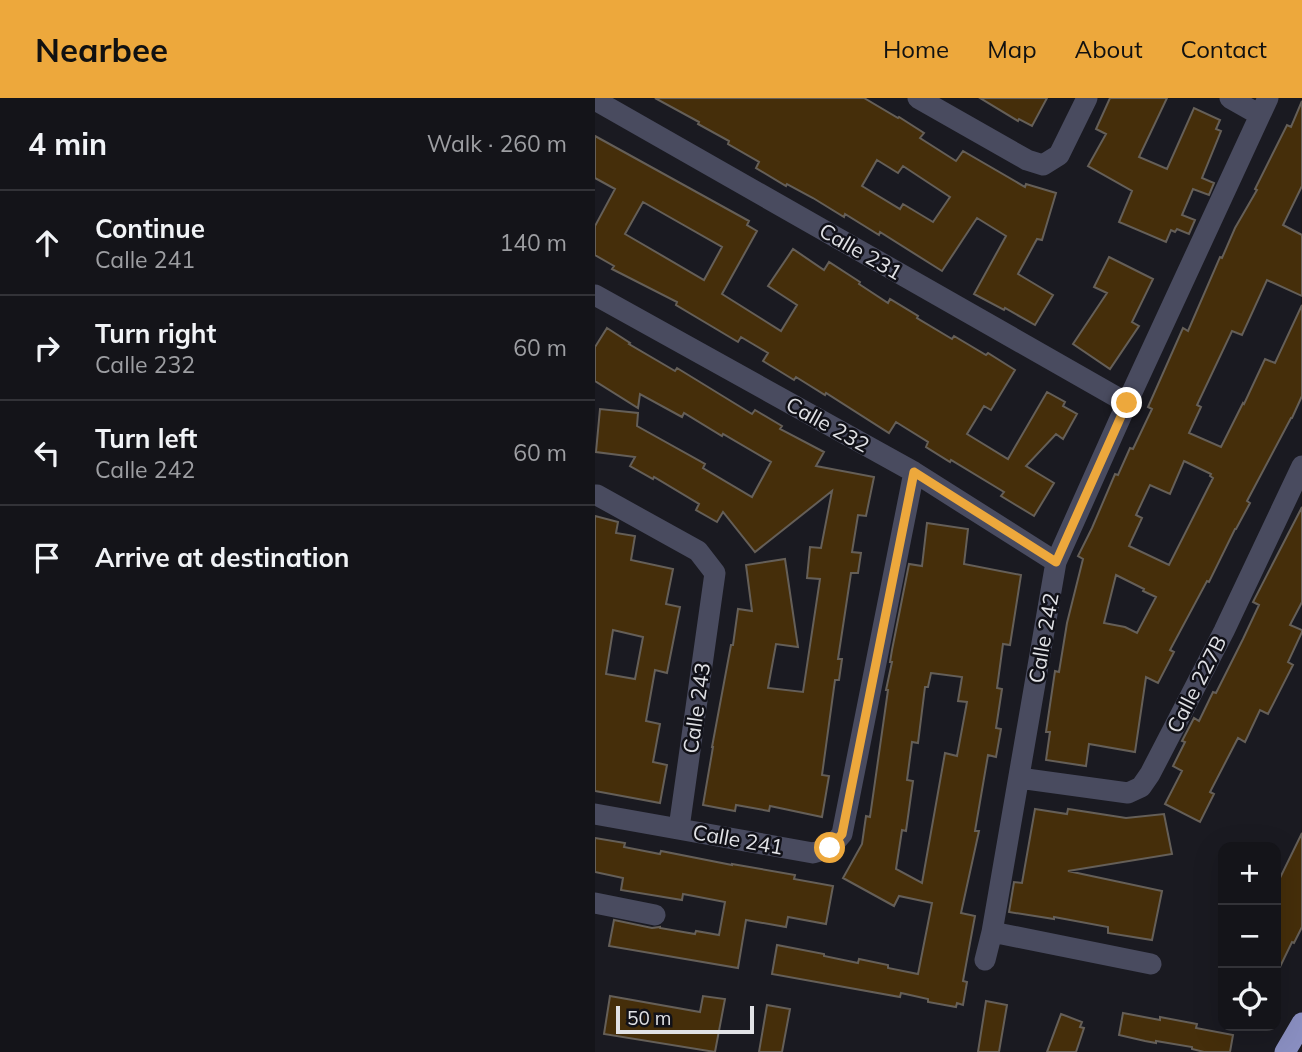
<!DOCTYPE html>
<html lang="en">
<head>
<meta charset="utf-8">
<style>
  body { margin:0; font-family:Mulish,sans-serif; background:#212126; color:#f1f3f6 }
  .controls { position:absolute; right:21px; bottom:21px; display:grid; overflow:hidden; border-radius:14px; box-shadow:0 7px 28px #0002 }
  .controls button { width:63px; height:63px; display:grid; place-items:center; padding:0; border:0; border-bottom:2px solid #333338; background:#141419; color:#f1f3f6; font:35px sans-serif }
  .scale { position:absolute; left:21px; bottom:18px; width:138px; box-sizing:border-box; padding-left:7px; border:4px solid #e1e2e6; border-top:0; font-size:19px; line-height:24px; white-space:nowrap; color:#e1e2e6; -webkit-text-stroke:5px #111118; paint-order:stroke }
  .stop { position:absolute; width:21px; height:21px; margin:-16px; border:5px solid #eda83c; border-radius:50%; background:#fff }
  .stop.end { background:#eda83c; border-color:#fff; box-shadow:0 2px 7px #0008 }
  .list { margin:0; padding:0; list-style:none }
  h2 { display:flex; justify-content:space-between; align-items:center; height:91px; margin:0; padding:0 28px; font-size:30px }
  h2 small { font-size:23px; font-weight:400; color:#9d9ea2 }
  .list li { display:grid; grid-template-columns:46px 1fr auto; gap:21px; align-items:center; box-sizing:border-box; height:105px; padding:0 28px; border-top:2px solid #333338 }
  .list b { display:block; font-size:26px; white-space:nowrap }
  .list p { margin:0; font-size:23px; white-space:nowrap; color:#9d9ea2 }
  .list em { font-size:23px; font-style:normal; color:#9d9ea2 }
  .icon { flex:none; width:38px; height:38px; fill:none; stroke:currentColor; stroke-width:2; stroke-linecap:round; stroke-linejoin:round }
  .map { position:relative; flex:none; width:707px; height:954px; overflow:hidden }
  header { display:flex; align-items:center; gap:42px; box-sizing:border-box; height:98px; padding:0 35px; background:#eda83c; color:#111 }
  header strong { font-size:33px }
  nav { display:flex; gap:38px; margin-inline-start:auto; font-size:24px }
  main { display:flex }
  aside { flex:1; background:#141419 }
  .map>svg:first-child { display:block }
</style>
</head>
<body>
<header>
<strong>Nearbee</strong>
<nav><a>Home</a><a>Map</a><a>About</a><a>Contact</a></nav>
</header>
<main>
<aside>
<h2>4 min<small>Walk · 260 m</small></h2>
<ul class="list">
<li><svg class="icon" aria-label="ahead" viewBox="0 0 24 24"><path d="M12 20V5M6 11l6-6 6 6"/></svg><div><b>Continue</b><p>Calle 241</p></div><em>140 m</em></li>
<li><svg class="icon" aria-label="right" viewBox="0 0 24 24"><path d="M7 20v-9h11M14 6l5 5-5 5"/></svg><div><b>Turn right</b><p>Calle 232</p></div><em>60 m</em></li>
<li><svg class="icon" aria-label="left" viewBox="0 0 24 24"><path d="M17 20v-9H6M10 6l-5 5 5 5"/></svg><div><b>Turn left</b><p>Calle 242</p></div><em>60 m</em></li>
<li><svg class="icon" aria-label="arrive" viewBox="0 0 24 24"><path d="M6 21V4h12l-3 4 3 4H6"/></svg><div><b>Arrive at destination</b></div></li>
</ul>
</aside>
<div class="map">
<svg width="707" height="954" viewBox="0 0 707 954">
  <rect width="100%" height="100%" fill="#1a1a21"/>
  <!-- building -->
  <path fill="#452e0a" stroke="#655f58" stroke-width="2" fill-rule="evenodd" d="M 60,0 L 269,0 L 303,20 L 304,19 L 329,35 L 325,40 L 361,63 L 368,53 L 430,89 L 431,86 L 461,95 L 447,142 L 442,141 L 423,176 L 458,197 L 440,227 L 410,210 L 409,212 L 379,196 L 411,138 L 382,120 L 347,173 L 285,134 L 284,137 L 250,116 L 249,119 L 218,100 L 192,86 L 191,88 L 161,70 L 164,64 L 133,46 L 134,43 L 103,26 L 104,24 ZM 282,62 L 303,75 L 308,68 L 355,99 L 338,124 L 308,106 L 305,111 L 267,88 Z
    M 385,0 L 452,0 L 437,28 L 424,21 L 423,23 Z
    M 515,0 L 572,0 L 544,59 L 572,71 L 599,10 L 625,22 L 621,31 L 626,33 L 607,80 L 619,85 L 614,97 L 598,91 L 587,117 L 600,122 L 594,136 L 582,131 L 580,134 L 576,132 L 571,144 L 524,124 L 537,93 L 493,68 L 511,36 L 501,31 Z
    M 707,3 L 707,88 L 688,127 L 707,137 L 707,198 L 672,182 L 647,237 L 637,233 L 602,307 L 606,309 L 594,335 L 626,349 L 648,305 L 649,306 L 670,261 L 680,265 L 707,207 L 707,298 L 697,320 L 696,320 L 652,403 L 655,405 L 641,431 L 640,431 L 614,484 L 612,483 L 575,552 L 579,554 L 563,585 L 551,579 L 540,654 L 494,646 L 491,668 L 451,662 L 455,634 L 451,634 L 460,573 L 464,574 L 472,525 L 488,461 L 483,458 L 497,430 L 520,376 L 523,377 L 535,350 L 538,351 L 557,311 L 553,309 L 588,230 L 593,233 L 625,159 L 627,160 L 640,130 L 662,92 L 660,91 L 692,27 L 696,29 ZM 589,363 L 616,376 L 615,378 L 618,380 L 574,467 L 534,448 L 547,420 L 541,417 L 555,387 L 575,396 ZM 521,477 L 549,491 L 548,493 L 561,499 L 542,535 L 530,529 L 509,525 Z
    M 0,38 L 154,123 L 152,127 L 162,133 L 127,196 L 186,233 L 202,207 L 173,188 L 198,151 L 229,172 L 234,164 L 265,184 L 264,186 L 293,205 L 295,201 L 323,218 L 322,220 L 357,241 L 359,238 L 391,257 L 393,255 L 420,272 L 396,312 L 389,308 L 372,336 L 413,361 L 452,294 L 470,304 L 468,308 L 482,316 L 468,341 L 461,336 L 431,368 L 459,385 L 439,418 L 406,398 L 409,394 L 356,362 L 355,364 L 331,349 L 333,344 L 301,324 L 294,335 L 231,295 L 230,297 L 201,279 L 199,282 L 168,263 L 173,255 L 146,239 L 143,244 L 81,207 L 82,204 L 17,171 L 19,168 L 0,157 L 0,128 L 20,91 L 0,80 ZM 48,104 L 127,149 L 109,182 L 30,136 Z
    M 514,159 L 558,181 L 537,224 L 544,228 L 515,271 L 478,246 L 512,195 L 499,189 Z
    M 12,230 L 35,245 L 34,246 L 80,273 L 82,270 L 157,316 L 160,312 L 187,328 L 185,331 L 229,354 L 221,368 L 279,379 L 271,418 L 263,417 L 257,454 L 266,455 L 263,475 L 256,475 L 243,561 L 247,561 L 244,582 L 240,582 L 227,677 L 234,678 L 227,719 L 175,708 L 174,713 L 141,707 L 140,713 L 108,707 L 118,649 L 117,649 L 136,547 L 138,547 L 143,511 L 157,513 L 151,467 L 190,461 L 203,549 L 181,546 L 173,590 L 208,594 L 225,481 L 212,480 L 215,449 L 226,450 L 237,393 L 160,454 L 128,414 L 122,424 L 101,412 L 104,406 L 59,379 L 58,381 L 35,368 L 40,359 L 1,354 L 5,311 L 43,315 L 42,328 L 110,366 L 108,370 L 157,399 L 176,364 L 128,336 L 127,338 L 89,315 L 87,319 L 45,296 L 43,310 L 0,283 L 0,249 Z
    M 707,409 L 707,504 L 695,527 L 707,532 L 707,534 L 693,564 L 698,567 L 673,616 L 665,612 L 650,644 L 643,640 L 615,694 L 619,696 L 605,724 L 570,706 L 587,673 L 578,668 L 590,644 L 587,643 L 599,620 L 604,623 L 618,594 L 621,595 L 648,541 L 664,507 L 658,504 Z
    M 0,418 L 23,424 L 21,435 L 40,438 L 36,462 L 78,471 L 71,506 L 85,509 L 72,575 L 60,572 L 51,623 L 65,626 L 58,664 L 72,667 L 65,705 L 0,693 ZM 18,532 L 48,539 L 40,581 L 11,576 Z
    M 332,425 L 373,431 L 369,466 L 426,477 L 415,547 L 408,546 L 402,590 L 407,591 L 401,630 L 406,631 L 401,659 L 393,657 L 380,733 L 384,733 L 366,815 L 380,818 L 368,883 L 372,884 L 368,907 L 362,905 L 361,909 L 333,904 L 333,901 L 306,895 L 305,899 L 177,876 L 182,847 L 229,856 L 229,858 L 263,865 L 264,861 L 293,867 L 293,870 L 323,876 L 337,805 L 304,798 L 299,808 L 248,780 L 267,746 L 271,718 L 275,719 L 293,592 L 291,592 L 297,564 L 295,564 L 297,552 L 314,466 L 327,468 ZM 336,575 L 367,579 L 363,603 L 372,604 L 362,658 L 350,655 L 327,785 L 301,771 L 307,732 L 311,733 L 318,683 L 312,682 L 317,644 L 323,645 L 330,589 L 333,589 Z
    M 440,711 L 472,716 L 473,711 L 531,720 L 569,716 L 577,756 L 473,773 L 567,793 L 557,842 L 513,835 L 513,829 L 459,819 L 459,821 L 414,814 L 419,784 L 427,785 Z
    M 707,735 L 707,829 L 699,845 L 697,844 L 681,877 L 681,788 Z
    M 0,740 L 30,745 L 29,749 L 65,756 L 66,753 L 137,767 L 137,766 L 200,777 L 199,781 L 238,788 L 231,826 L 193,819 L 191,829 L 151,822 L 143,870 L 14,848 L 19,822 L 57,830 L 65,829 L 65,830 L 100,836 L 101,833 L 124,837 L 130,804 L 88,796 L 87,802 L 26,792 L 28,780 L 0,774 Z
    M 15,898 L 105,914 L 108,898 L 130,901 L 120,954 L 9,936 Z
    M 391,903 L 412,907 L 404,954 L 383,954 Z
    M 172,907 L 195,911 L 187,954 L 164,954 Z
    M 528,915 L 565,922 L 565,919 L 602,926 L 601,930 L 638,937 L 635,954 L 609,954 L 597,951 L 597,949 L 561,943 L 561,945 L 550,943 L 524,937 Z
    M 466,916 L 487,924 L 485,929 L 489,930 L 481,954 L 452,954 Z"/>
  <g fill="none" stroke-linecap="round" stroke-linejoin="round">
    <!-- minor -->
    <path stroke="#494b5f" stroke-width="21" d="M 323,0 L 432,62 L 448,67 L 464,57 L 492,0
      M 635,0 L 665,17
      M 0,2 L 532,305
      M 0,197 L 319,374 L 461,464
      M 0,397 L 2,397 L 103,453 L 120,475 L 84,730
      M 424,680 L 533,695 L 546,689 L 555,676 L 629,533 L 707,368
      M 0,716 L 218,755 L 235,750 L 247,736 L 319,374
      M 0,805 L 60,817
      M 397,834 L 556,866
      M 390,862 L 397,834 L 461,464 L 532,305 L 673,0"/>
    <!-- motorway -->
    <path stroke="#898ec0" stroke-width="21" d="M 690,954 L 707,925"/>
  </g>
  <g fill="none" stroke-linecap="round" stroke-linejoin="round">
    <!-- route -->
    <path stroke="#eda83c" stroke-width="9" d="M 235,750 L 247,736 L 319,374 L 461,464 L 532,305"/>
  </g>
  <g text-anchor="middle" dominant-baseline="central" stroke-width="5" stroke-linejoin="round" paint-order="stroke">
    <!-- street labels -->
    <g font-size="21" fill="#e1e2e6" stroke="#111118">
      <text transform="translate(266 153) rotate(30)">Calle 231</text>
      <text transform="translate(233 326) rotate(29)">Calle 232</text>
      <text transform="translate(448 540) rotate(-80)">Calle 242</text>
      <text transform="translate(601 586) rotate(-63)">Calle 227B</text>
      <text transform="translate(101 610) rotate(-82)">Calle 243</text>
      <text transform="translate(143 741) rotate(10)">Calle 241</text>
    </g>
  </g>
</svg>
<div class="controls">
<button>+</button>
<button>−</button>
<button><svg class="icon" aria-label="locate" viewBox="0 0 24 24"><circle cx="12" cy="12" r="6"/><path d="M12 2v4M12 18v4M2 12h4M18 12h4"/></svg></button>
</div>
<div class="scale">50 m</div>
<div class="stop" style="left:235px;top:750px"></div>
<div class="stop end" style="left:532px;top:305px"></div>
</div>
</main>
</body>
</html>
